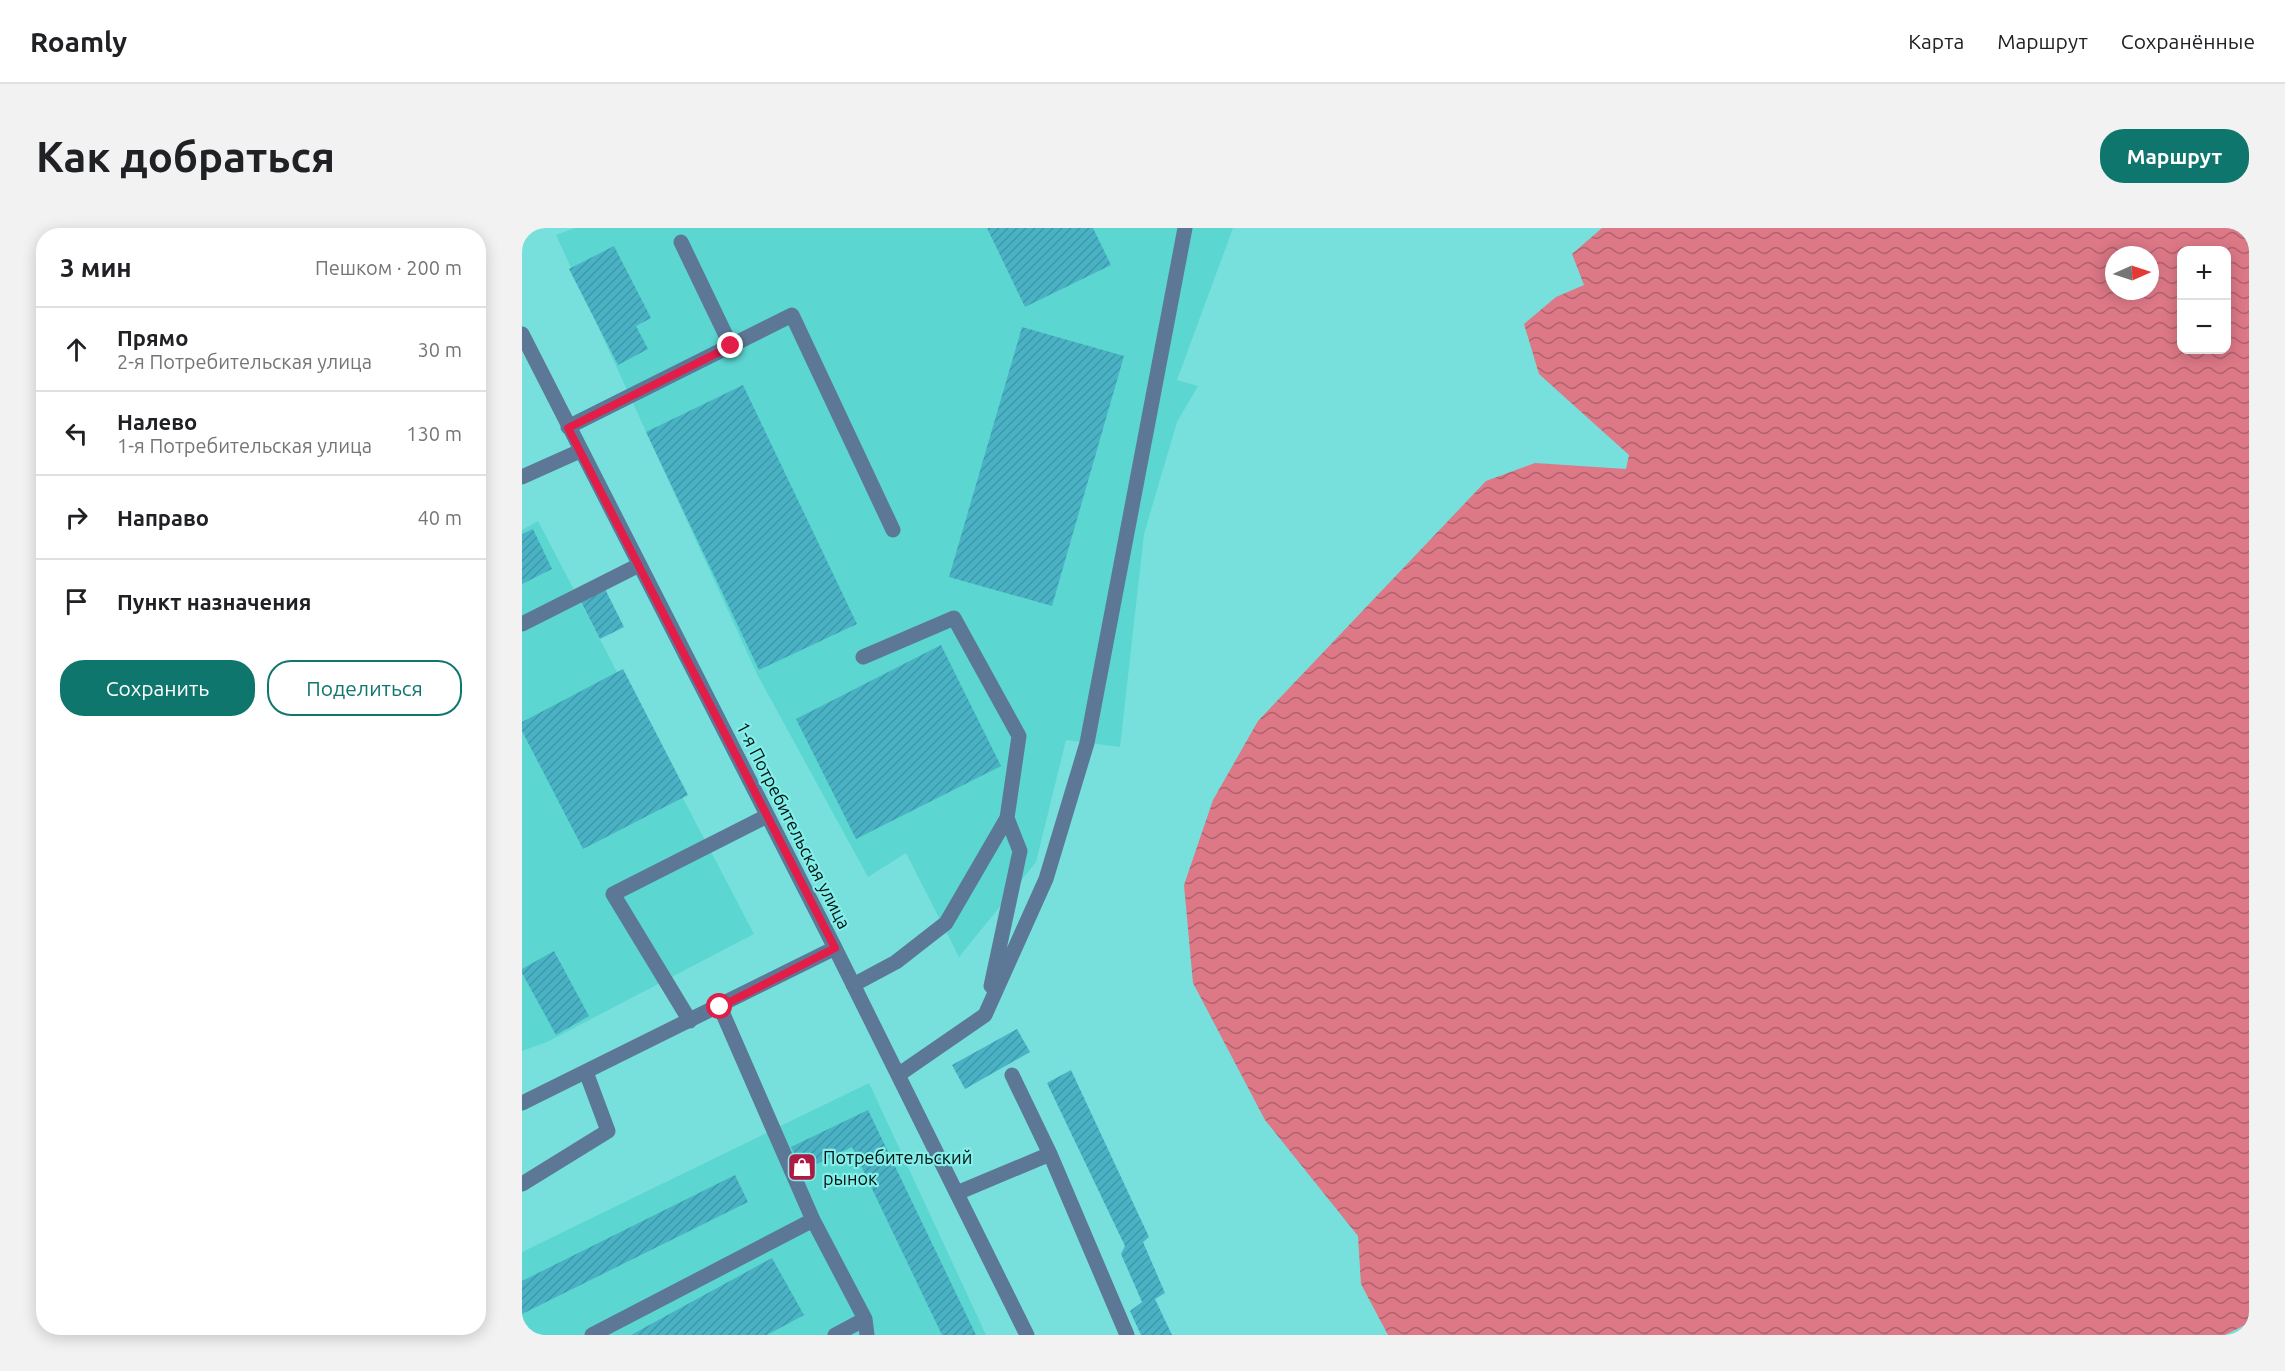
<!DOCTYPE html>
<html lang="ru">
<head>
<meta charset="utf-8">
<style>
  body { margin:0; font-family:Ubuntu,sans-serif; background:#f2f2f2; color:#202124 }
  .controls { position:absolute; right:18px; top:18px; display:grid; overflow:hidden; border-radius:12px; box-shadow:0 3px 15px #0003 }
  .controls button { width:54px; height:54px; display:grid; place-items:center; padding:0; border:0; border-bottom:2px solid #e0e0e0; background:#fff; color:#202124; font:30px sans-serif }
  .compass { position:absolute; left:1583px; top:18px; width:54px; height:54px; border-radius:50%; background:#fff; box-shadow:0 3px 15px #0003; rotate:87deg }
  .stop { position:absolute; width:18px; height:18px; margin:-14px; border:4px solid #e11d48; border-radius:50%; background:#fff }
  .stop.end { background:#e11d48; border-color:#fff; box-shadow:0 2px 6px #0008 }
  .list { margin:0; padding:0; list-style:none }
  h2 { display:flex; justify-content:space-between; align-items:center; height:78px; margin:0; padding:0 24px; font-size:26px }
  h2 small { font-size:20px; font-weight:400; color:#757577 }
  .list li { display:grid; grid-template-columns:39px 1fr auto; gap:18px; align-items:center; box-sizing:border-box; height:84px; padding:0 24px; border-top:2px solid #e0e0e0 }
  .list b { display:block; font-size:22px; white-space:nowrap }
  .list p { margin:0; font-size:20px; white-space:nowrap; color:#757577 }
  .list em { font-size:20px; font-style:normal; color:#757577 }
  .actions { display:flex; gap:12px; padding:18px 24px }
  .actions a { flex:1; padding:14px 0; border:2px solid #0f766e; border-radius:24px; text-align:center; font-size:21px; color:#0f766e }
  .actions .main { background:#0f766e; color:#fff }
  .icon { flex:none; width:33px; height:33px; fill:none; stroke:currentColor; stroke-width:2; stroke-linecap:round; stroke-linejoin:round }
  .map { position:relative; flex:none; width:1727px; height:1107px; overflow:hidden; border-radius:24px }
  header { display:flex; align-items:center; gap:36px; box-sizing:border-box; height:84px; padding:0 30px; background:#fff; border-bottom:2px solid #e0e0e0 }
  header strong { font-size:28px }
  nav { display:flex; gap:33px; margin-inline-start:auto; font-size:21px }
  .intro { display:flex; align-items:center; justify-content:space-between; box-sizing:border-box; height:144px; padding:0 36px }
  h1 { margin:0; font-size:42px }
  .button { padding:15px 27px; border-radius:24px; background:#0f766e; color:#fff; font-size:21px; font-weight:700 }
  main { display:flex; gap:36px; padding:0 36px }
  aside { flex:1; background:#fff; border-radius:24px; box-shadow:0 3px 15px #0003 }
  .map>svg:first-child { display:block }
</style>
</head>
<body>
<header>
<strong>Roamly</strong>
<nav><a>Карта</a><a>Маршрут</a><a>Сохранённые</a></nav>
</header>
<div class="intro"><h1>Как добраться</h1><a class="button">Маршрут</a></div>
<main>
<aside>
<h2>3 мин<small>Пешком · 200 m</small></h2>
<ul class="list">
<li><svg class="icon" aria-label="ahead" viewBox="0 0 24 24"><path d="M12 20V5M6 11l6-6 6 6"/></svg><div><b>Прямо</b><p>2-я Потребительская улица</p></div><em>30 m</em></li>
<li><svg class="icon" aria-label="left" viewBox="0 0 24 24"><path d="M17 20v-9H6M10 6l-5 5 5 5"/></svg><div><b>Налево</b><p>1-я Потребительская улица</p></div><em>130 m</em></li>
<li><svg class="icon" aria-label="right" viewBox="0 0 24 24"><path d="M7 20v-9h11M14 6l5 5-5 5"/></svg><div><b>Направо</b></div><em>40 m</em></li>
<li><svg class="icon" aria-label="arrive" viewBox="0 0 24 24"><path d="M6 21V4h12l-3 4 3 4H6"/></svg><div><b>Пункт назначения</b></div></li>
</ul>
<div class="actions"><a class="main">Сохранить</a><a>Поделиться</a></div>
</aside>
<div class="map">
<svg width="1727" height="1107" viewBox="0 0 1727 1107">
  <defs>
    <pattern id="water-waves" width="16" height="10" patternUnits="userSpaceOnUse" patternTransform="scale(1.5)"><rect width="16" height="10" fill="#dd7887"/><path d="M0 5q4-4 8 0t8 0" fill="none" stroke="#b1616d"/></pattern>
    <pattern id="building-hatch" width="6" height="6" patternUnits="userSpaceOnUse" patternTransform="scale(1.5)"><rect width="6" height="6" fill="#4ab2c5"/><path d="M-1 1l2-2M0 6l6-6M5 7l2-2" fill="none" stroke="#3f98a8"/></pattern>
  </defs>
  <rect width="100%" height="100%" fill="#77e0dc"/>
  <!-- built -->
  <path fill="#5cd6d1" d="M 53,0 L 711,0 L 655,152 L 676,158 L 655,194 L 622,306 L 598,519 L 544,512 L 514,634 L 437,729 L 384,625 L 346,649 L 235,446 L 34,7 Z
    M 16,293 L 232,706 L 25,814 L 0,823 L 0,302 Z
    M 347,855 L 464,1107 L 0,1107 L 0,1024 Z"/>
  <!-- water -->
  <path fill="url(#water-waves)" fill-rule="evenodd" d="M 1080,0 L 1727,0 L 1727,1095 L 1703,1107 L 866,1107 L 839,1056 L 836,1008 L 743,892 L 671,755 L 662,657 L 691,572 L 736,493 L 964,253 L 1013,235 L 1104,241 L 1107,227 L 1017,146 L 1002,96 L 1034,69 L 1062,57 L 1050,26 ZM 1660,22 L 1704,22 L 1704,122 L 1660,122 ZM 1592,27 L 1628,27 L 1628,63 L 1592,63 Z"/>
  <!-- building -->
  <path fill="url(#building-hatch)" d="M 465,0 L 571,0 L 589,37 L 503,79 Z
    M 92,18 L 129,90 L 114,98 L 126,121 L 96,137 L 47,41 Z
    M 500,99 L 602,128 L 530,378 L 427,349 Z
    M 221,157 L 335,396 L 237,442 L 124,204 Z
    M 11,301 L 30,341 L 0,356 L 0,306 Z
    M 82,359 L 102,399 L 78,411 L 58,372 Z
    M 419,417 L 479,538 L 334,611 L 274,491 Z
    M 101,441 L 166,567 L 61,621 L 0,503 L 0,494 Z
    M 32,723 L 67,788 L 34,807 L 0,745 L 0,741 Z
    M 495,801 L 508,824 L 443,861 L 430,837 Z
    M 549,842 L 627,1009 L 621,1014 L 643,1065 L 633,1071 L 650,1107 L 619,1107 L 608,1083 L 620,1074 L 599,1026 L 603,1018 L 525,855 Z
    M 346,882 L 454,1107 L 420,1107 L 330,919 L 280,943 L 269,919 Z
    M 213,947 L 226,974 L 0,1086 L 0,1053 Z
    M 250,1030 L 282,1087 L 245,1107 L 109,1107 Z"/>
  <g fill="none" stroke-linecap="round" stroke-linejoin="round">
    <!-- minor -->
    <path stroke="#5d7896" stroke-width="15" d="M 159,14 L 209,118
      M 0,106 L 313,720 L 505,1107
      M 46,199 L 270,87 L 371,302
      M 0,249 L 58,223
      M 0,396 L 117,337
      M 331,757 L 374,734 L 424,695 L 485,590 L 497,508 L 432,390 L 341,429
      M 469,758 L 498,623 L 485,590
      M 198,779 L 291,992 L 343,1091 L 345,1107
      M 168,793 L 91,666 L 245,588
      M 376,847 L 463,787 L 524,651 L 565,515 L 663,0
      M 490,847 L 528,926
      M 0,875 L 313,720
      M 0,956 L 86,903 L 64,844
      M 435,965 L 528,926 L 605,1107
      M 70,1107 L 291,992
      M 313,1107 L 343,1091"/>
  </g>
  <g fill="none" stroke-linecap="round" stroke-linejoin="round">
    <!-- route -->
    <path stroke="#e11d48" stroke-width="8" d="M 198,779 L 313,720 L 46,200 L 209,118"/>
  </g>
  <!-- icons -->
  <defs>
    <g id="shop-square" transform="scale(1.5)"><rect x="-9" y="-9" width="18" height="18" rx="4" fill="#ad1a45" stroke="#84eee9"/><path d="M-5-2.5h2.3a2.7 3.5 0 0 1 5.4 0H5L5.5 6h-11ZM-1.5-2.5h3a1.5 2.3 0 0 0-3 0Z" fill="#fff"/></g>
  </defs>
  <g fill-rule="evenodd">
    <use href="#shop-square" x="280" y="939"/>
  </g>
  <g text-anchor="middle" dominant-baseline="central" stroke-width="4.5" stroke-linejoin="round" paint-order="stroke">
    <!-- street labels -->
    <g font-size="18" fill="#011515" stroke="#84eee9">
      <text transform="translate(272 597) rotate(63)">1-я Потребительская улица</text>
    </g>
    <!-- poi labels -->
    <g font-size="18" fill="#011515" stroke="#84eee9" text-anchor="start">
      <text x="301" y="929">Потребительский<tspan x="301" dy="21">рынок</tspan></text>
    </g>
  </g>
</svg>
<div class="controls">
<button>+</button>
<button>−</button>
</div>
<svg class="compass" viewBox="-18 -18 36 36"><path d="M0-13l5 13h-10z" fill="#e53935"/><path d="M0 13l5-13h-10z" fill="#757577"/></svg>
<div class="stop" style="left:198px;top:779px"></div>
<div class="stop end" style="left:209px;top:118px"></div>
</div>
</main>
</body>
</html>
